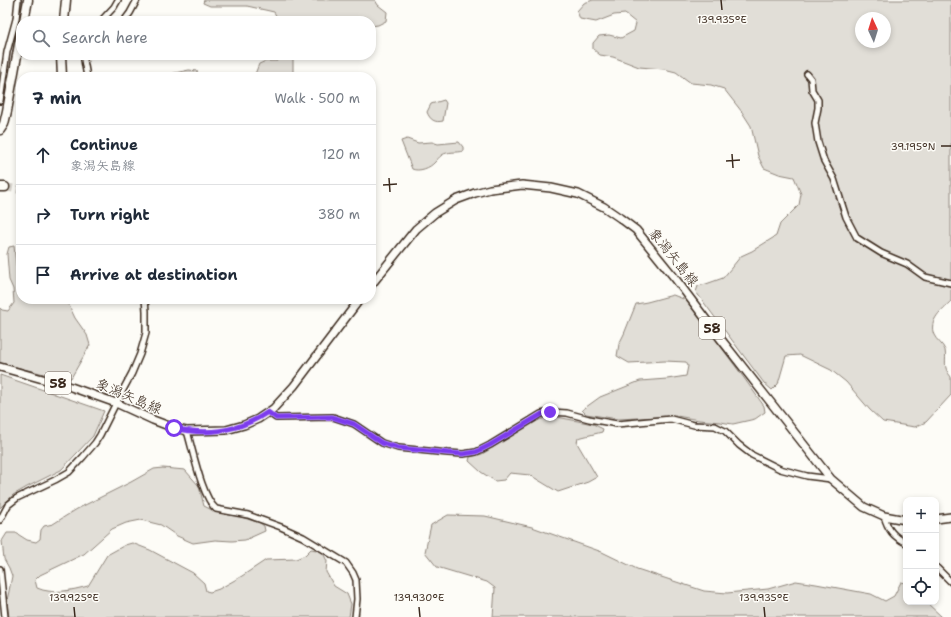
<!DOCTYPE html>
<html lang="en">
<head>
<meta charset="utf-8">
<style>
  body { margin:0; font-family:"Shantell Sans","Klee One",sans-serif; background:#f2f2f3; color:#1f2937 }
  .controls { position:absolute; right:12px; bottom:12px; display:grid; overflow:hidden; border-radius:8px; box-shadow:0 2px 6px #0003 }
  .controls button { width:36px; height:36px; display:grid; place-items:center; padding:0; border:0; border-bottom:1px solid #e0e1e3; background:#fff; color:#1f2937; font:20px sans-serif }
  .compass { position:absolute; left:855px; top:12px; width:36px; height:36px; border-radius:50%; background:#fff; box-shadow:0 2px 6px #0003; rotate:356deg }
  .stop { position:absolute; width:12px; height:12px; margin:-9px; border:3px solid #7c3aed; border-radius:50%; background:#fff }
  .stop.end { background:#7c3aed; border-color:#fff; box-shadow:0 1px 4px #0008 }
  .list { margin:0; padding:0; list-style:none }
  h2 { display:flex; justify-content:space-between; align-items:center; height:52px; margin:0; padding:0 16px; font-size:17px }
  h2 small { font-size:13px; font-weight:400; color:#747a83 }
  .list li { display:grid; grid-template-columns:26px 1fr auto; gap:12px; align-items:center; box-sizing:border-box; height:60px; padding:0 16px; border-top:1px solid #e0e1e3 }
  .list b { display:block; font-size:15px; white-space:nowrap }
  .list p { margin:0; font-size:13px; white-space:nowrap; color:#747a83 }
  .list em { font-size:13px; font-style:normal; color:#747a83 }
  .icon { flex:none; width:22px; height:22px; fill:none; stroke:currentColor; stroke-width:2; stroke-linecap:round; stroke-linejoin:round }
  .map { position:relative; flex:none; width:951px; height:617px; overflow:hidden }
  .search { position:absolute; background:#fff; box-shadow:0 2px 6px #0003; left:16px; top:16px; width:360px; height:44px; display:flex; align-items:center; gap:10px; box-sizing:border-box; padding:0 14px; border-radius:16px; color:#747a83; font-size:15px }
  .panel { position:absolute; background:#fff; box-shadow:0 2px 6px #0003; left:16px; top:72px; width:360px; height:232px; border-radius:16px }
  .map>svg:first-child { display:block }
</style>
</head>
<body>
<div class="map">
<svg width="951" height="617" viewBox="0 0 951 617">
  <rect width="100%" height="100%" fill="#fdfcf7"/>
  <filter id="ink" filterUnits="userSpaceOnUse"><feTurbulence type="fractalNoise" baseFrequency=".025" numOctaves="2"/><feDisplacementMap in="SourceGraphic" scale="8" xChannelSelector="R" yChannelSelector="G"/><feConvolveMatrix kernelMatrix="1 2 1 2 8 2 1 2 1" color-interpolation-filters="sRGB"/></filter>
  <g filter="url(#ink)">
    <!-- green -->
    <path fill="#e1ded7" stroke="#8e847a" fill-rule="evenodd" d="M 204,0 L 375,0 L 378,5 L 387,12 L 386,21 L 378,25 L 371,26 L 371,21 L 279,21 L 274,12 L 247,6 L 210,6 L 203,3 Z
      M 593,0 L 951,0 L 951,301 C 942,310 928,320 934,335 C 936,340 943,344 945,350 C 947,362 942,366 951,377 L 951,395 L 926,422 L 915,427 L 883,422 L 870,410 L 846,382 L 831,370 L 800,355 L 786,356 L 778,384 L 772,390 L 764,383 L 696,292 L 698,286 L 706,284 L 723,278 L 741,256 L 752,251 L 776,236 L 780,224 L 799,205 L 801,194 L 794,177 L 779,174 L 764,168 L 758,156 L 751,126 L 742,112 L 724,89 L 711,85 L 691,83 L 676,72 L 664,69 L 639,67 L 613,57 L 600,55 L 593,49 L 593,43 L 599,36 L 609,35 L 621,38 L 634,31 L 636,23 L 625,14 L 614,15 L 596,22 L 580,19 L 577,11 L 584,3 ZM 861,18 L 885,18 L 885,42 L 861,42 Z
      M 284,55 L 297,55 L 293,58 L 293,77 L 255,77 L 255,74 L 259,64 L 266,61 L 277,61 Z
      M 189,70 L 197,71 L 199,77 L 162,77 L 170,74 Z
      M 444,100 L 446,103 L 443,121 C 435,123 430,120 427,112 L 431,104 Z
      M 407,139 L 418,143 L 432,142 L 438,144 L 459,142 L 463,147 L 463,151 C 456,153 448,151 442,155 C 439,157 437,160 435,162 C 430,168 419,172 412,169 L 401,141 Z
      M 14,246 L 17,272 L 21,274 L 21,299 L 66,299 L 75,318 L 87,335 L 90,345 L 71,378 L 64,379 L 0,363 L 0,308 L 2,310 L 8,311 L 14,303 L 13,289 L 9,280 L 7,254 L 9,247 Z
      M 673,295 L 686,300 L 739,371 L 764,406 L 765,412 L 755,419 L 733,424 L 720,422 L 699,420 L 677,416 L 618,419 L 586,414 L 582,410 L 600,397 L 640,381 L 667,379 L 686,376 L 688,366 L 686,362 L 665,361 L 629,363 L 617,356 L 619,344 L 624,334 L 636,304 L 647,302 Z
      M 0,375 L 104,411 L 93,436 L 61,470 L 27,487 L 13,495 L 0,508 Z
      M 552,416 L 593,424 L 603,429 L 602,432 L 578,438 L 577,443 L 597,477 L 588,482 L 558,492 L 530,475 L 510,473 L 504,480 L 495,481 L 481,472 L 469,461 L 470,457 L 482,454 L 539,420 Z
      M 163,468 L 185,470 L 199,486 L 204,506 L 216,512 L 238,516 L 260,523 L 264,526 L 265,531 L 245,540 L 232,541 L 215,540 L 193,543 L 177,536 L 161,525 L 141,520 L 126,523 L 112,529 L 84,554 L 40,575 L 35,580 L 37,588 C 52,595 73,590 88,586 L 107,555 L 125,545 L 132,543 L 150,550 L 193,573 L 204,583 L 206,591 L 210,592 L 219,589 L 242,576 L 266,560 L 296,559 L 305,555 L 311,549 L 322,551 L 327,561 L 326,572 L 334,586 L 347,594 L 351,604 L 349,617 L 9,617 L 7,601 L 12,576 L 9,568 L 4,559 L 2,541 L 7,533 L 16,533 L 27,540 L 36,542 L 40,539 L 41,530 L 44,526 L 53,524 L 77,509 L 131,482 L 154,469 Z
      M 448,515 L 485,516 L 532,527 L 602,552 L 637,569 L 704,591 L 727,593 L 768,589 L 796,581 L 816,584 L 871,594 L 885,601 L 894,596 L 901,582 L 906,583 L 906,602 L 926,602 L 942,617 L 493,617 L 495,588 L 487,582 L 437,567 L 425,552 L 431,525 Z"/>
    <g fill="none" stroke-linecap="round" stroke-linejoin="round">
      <!-- highway-tunnel -->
      <path stroke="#d6d2cc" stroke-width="8" stroke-dasharray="8 4" stroke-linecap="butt" d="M 5,187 L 21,190"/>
      <!-- minor casing -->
      <g stroke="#3b2a1e" stroke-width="8">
        <path id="minor" d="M 101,21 L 114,7 L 118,0
          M 124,21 L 130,13 L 137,0
          M 84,55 L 84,60 L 87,77
          M 807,74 L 811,79 L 812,90 L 818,100 L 818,108 L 815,123 L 818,142 L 824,161 L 834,179 L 846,217 L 857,238 L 881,253 L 907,264 L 925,277 L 951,283
          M 0,101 L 7,52 L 16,19 L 18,0
          M 268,412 L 276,418 L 333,417 L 354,424 L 382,443 L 398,448 L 448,453 L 463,454 L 476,452 L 490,445 L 541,414 L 551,412 L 567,413 L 589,419 L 617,424 L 671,419 L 694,425 L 715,426 L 725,431 L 739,445 L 752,455 L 780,469 L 807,476 L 831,479
          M 187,431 C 193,451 202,497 216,509 L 248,515 L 281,527 L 303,537 L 346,563 L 353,573 L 356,580 L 357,599 L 355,617
          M 884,516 C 888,530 893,536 906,543
          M 0,520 L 8,505 L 17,498 L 55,480 L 69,472 L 83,457 L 95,443 L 100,435 L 116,403 L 132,373 L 140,354 L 146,333 L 146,311 L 145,299
          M 936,567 L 951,582
          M 0,569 L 5,617"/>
      </g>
      <!-- major casing -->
      <g stroke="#3b2a1e" stroke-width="10">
        <path id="major" d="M 371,285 L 416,229 L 435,213 L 456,200 L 475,193 L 490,189 L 522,185 L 551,188 L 578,194 L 604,207 L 620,218 L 636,230 L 674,277 L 720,338 L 831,479 L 864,507 L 884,516 L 906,520
          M 0,367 L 71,387 L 116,403 L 153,420 L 174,428 L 187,431 L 226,430 L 244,425 L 258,419 L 273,409 L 294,386 L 360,299
          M 936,519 L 951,517"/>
      </g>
      <!-- highway casing -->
      <g stroke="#3b2a1e" stroke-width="11">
        <path id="highway" d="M 24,21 L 28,0
          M 64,21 L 66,0
          M 61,55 L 62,77
          M 0,130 L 4,124 L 7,111 L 21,33
          M 0,187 L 5,187"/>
      </g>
      <!-- minor -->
      <use href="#minor" stroke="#fdfcf7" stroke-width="5"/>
      <!-- major -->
      <use href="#major" stroke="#fdfcf7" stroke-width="7"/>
      <!-- highway -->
      <use href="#highway" stroke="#fdfcf7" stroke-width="8"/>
    </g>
  </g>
  <g fill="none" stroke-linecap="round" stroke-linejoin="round" filter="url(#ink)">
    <!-- route -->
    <path stroke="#7c3aed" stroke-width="5" d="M 174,428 C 207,436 240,431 268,412 L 276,418 L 332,417 L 354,424 L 382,443 L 398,448 L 448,453 L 463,454 L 476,452 L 490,445 L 542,414 L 550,412"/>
  </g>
  <!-- ticks -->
  <path fill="none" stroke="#3b2a1e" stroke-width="1.5" d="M 721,0 L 722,10M 941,146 L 951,146M 732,154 L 733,168M 726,161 L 740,160M 389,178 L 390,192M 383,185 L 397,184M 74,607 L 75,617M 419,607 L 420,617M 764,607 L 765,617"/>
  <g text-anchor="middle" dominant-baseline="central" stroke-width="3" stroke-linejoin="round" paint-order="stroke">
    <!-- shield labels -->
    <g fill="#fdfcf7" stroke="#75695f" stroke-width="1">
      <rect x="699" y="317" width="26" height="22" rx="3"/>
      <rect x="45" y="372" width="26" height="22" rx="3"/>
    </g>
    <g font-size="13" font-weight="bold" fill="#3b2a1e">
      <text x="712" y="328">58</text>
      <text x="58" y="383">58</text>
    </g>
    <!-- street labels -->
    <g font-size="14" fill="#3b2a1e" stroke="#fdfcf7">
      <text transform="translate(674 257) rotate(51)">象潟矢島線</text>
      <text transform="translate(129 396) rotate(23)">象潟矢島線</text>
    </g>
  </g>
  <g font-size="10" text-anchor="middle" fill="#3b2a1e" stroke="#fdfcf7" stroke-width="3" stroke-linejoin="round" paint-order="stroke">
    <text x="722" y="23">139.935°E</text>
    <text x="913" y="150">39.195°N</text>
    <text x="74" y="601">139.925°E</text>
    <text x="419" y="601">139.930°E</text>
    <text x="764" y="601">139.935°E</text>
  </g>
</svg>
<div class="controls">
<button>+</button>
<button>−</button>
<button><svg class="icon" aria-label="locate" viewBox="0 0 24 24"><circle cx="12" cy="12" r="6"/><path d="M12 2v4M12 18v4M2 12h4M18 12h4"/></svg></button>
</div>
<svg class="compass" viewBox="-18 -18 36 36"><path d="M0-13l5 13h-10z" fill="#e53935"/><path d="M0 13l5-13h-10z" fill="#747a83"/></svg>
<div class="stop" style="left:174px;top:428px"></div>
<div class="stop end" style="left:550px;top:412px"></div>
<div class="search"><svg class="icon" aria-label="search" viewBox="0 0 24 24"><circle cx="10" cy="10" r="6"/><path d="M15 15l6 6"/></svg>Search here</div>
<section class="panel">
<h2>7 min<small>Walk · 500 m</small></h2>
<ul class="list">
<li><svg class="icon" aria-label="ahead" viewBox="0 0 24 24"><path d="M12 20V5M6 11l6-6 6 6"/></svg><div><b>Continue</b><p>象潟矢島線</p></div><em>120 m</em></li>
<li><svg class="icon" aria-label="right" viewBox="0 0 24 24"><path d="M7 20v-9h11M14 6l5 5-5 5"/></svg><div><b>Turn right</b></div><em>380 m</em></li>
<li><svg class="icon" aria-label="arrive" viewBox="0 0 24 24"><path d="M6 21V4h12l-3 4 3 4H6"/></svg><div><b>Arrive at destination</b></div></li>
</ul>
</section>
</div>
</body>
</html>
